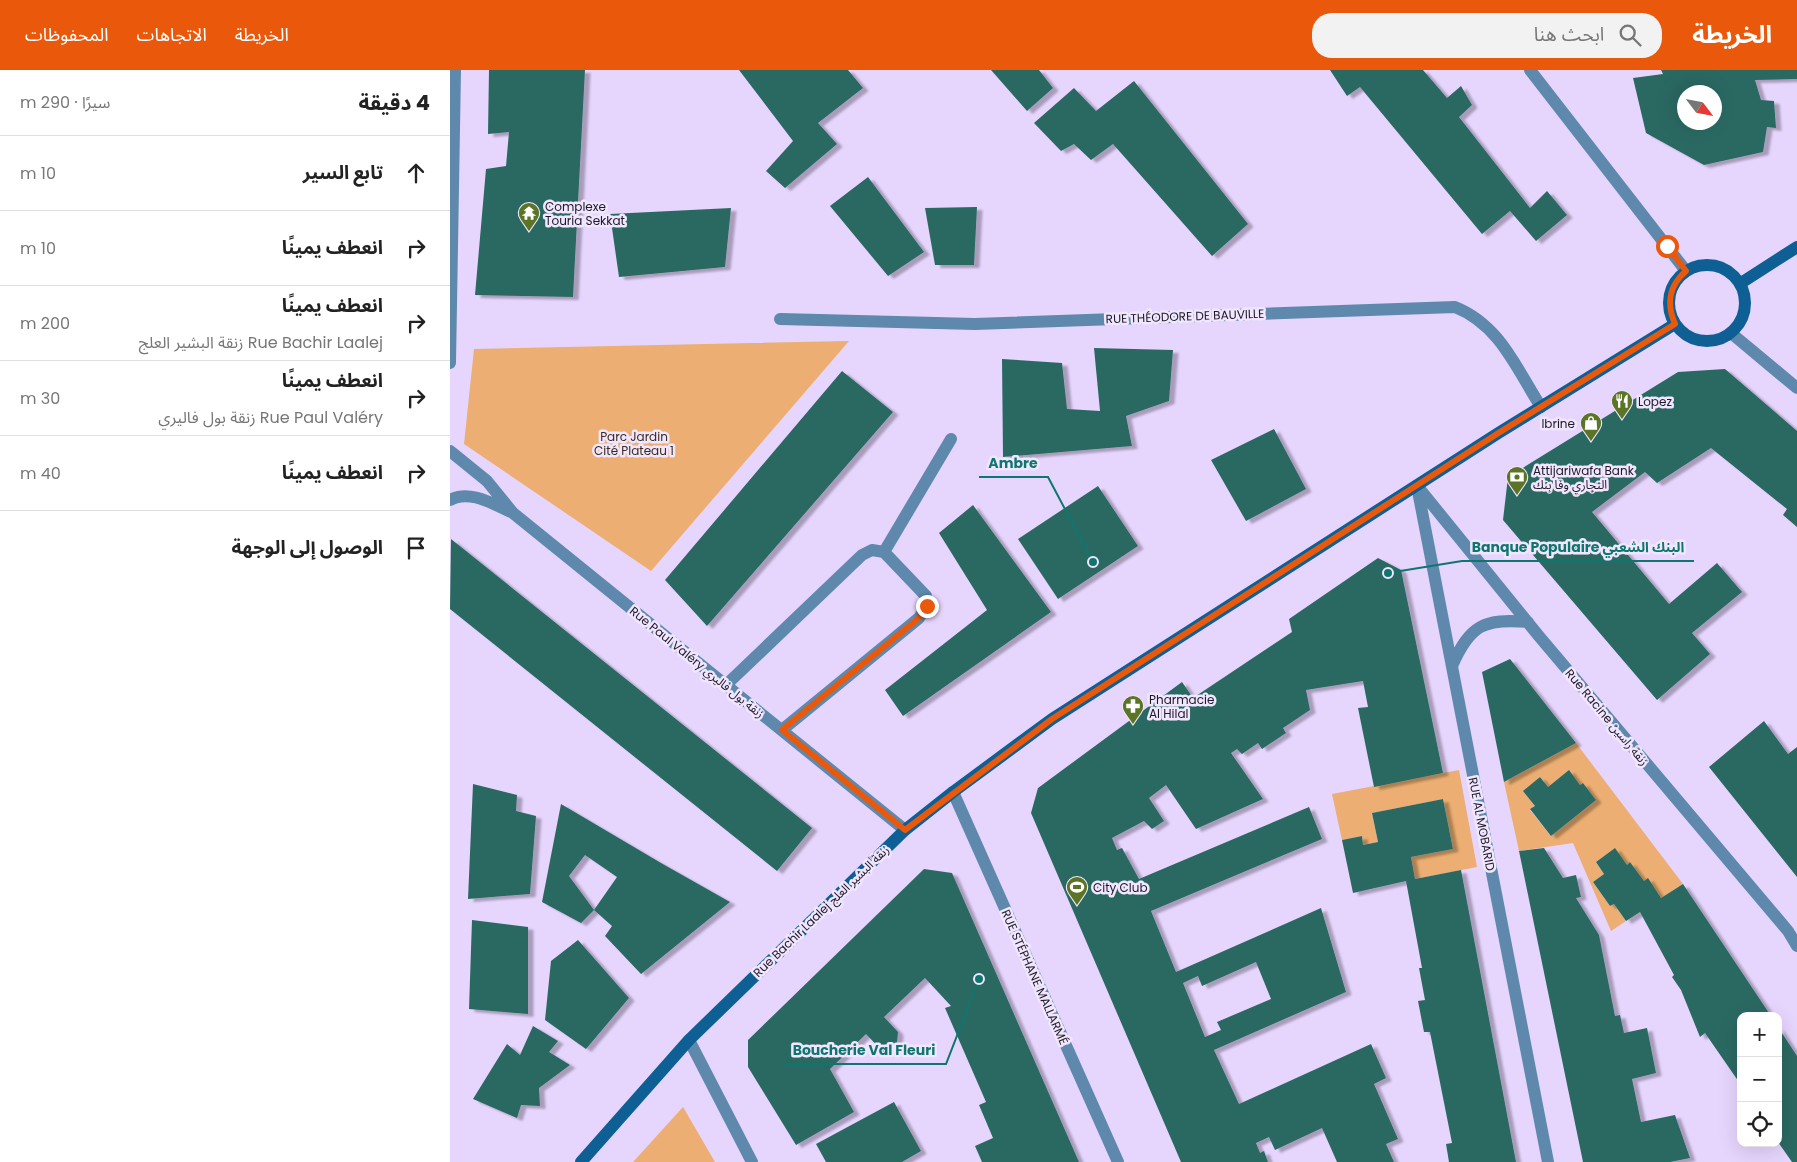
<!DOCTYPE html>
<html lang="ar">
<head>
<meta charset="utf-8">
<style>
  body { margin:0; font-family:Poppins,"Noto Sans Arabic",sans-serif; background:#f2f2f2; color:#222; direction:rtl }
  .controls { position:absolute; right:15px; bottom:15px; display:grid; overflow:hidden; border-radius:10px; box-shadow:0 5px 20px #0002 }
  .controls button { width:45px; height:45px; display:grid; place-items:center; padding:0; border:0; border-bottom:1px solid #e0e0e0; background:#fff; color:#222; font:25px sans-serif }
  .compass { position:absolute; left:1227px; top:15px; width:45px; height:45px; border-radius:50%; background:#fff; box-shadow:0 5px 20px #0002; rotate:122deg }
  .stop { position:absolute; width:15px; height:15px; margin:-11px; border:4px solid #ea580c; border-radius:50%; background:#fff }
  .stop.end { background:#ea580c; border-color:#fff; box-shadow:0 1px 5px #0008 }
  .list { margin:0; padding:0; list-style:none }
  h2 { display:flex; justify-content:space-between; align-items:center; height:65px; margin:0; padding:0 20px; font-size:21px }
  h2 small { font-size:16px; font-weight:400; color:#767676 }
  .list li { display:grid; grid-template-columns:32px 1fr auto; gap:15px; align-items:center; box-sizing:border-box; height:75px; padding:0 20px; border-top:1px solid #e0e0e0 }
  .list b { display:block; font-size:19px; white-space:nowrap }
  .list p { margin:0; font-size:16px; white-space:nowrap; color:#767676 }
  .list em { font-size:16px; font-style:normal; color:#767676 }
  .icon { flex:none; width:28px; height:28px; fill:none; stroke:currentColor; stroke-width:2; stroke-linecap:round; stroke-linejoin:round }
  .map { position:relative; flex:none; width:1347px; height:1092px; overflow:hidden; direction:ltr }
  header { display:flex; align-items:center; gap:30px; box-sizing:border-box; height:70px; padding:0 25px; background:#ea580c; color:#fff }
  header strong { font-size:24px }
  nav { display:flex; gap:28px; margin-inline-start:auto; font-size:18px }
  .search { width:350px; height:45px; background:#f2f2f2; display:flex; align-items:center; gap:12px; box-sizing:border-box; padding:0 18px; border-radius:20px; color:#767676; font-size:19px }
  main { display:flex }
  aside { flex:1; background:#fff }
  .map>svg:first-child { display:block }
</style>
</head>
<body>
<header>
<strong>الخريطة</strong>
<div class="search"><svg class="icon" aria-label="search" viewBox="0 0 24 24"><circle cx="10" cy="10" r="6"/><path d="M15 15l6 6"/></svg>ابحث هنا</div>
<nav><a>الخريطة</a><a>الاتجاهات</a><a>المحفوظات</a></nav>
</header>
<main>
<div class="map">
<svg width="1347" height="1092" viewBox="0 0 1347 1092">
  <defs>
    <filter id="shadow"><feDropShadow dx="5.5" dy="3" stdDeviation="1" flood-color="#0004"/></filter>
  </defs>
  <rect width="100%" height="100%" fill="#e6d5fd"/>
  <!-- green -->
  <path fill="#ecae72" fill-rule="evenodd" d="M 399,271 L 201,501 L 14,374 L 24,279 Z
    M 1126,673 L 1233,814 L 1211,828 L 1198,809 L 1194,811 L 1180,792 L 1177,795 L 1164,779 L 1146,792 L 1154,804 L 1143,812 L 1160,836 L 1164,834 L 1176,851 L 1161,861 L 1123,773 L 1069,781 L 1054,712 ZM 1118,701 L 1130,715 L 1133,713 L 1146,730 L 1101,766 L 1080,740 L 1085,736 L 1074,721 L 1090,707 L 1098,717 Z
    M 1009,700 L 1027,797 L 965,809 L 961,787 L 1003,779 L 993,729 L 922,743 L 928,772 L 913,775 L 912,766 L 892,770 L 882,724 Z
    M 233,1037 L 265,1092 L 183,1092 Z"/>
  <!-- building -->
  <path fill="#2b6962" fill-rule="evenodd" filter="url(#shadow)" d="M 39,0 L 135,0 L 123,227 L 25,225 L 36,99 L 56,96 L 59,62 L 38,64 Z
    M 289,0 L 398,0 L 413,18 L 368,53 L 387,74 L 335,118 L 316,101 L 343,71 Z
    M 541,0 L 589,0 L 603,18 L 577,41 Z
    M 880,0 L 973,0 L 997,28 L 1011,16 L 1022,35 L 1009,47 L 1080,138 L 1097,121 L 1117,145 L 1086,171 L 1060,141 L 1032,164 L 910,17 L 897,26 Z
    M 1211,0 L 1347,0 L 1347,9 L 1305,10 L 1311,30 L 1324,31 L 1326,58 L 1317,57 L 1313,82 L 1254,95 L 1196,63 L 1183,8 L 1213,4 ZM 1234,22 L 1264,22 L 1264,52 L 1234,52 Z
    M 684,11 L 798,154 L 762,186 L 663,74 L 641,90 L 624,74 L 611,81 L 584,53 L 624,18 L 646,41 Z
    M 418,107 L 474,182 L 438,206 L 380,136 Z
    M 527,137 L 524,195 L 485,195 L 475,138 Z
    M 281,138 L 275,197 L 169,207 L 160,144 Z
    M 644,278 L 723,280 L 719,331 L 676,346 L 682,376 L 553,387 L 552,289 L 612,293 L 617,339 L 650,341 Z
    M 1275,299 L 1347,361 L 1347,457 L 1333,445 L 1337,439 L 1261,378 L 1207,413 L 1195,402 L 1142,442 L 1219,534 L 1267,493 L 1292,522 L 1242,563 L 1260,584 L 1207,630 L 1053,450 L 1058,407 L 1228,302 Z
    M 392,301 L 443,342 L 257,556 L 215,510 Z
    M 824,359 L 856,419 L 796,451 L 761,390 Z
    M 648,416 L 688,476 L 608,529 L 568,469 Z
    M 523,435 L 601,542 L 453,646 L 435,620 L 537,540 L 489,463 Z
    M 1,469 L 362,758 L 327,801 L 0,539 Z
    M 928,488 L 951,500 L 993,703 L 924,717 L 908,638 L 918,637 L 913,611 L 856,620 L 860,640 L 833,658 L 836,663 L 812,679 L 808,673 L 792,684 L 787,679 L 781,683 L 813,729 L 746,759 L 716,715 L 699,728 L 714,751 L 702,759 L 694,751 L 662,768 L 667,780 L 672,778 L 689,809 L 859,737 L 872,769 L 701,841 L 726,902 L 871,838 L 896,922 L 764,980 L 789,1034 L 921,974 L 936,1008 L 924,1014 L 948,1069 L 936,1074 L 944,1092 L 887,1092 L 872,1058 L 825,1080 L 819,1067 L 806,1073 L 810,1083 L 814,1081 L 818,1092 L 731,1092 L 581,743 L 588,718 L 732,612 L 743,628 L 842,562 L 839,549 ZM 806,892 L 821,929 L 767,952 L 771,960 L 755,967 L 733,913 L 748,906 L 752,916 Z
    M 1060,589 L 1126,673 L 1054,712 L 1032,602 Z
    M 1314,651 L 1338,684 L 1347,677 L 1347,807 L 1259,697 Z
    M 1119,700 L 1130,715 L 1133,713 L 1146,730 L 1101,766 L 1080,739 L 1085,736 L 1073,721 L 1090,707 L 1098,717 Z
    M 23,714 L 67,725 L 66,741 L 86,746 L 80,824 L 18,829 Z
    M 993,729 L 1003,779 L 961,787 L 965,809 L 1011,800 L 1066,1092 L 999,1092 L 996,1074 L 1002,1073 L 980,962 L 974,962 L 968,931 L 975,930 L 969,898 L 972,898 L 956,811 L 903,823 L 892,770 L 912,766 L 913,775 L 928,772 L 922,743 Z
    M 111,734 L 211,793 L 280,832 L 191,904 L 155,866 L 162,856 L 144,840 L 131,853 L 92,832 ZM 135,785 L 167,807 L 144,840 L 119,806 Z
    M 1094,778 L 1113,808 L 1126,805 L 1131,827 L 1126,828 L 1149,865 L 1165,946 L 1170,945 L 1174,963 L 1197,958 L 1206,1003 L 1182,1009 L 1191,1052 L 1225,1045 L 1240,1088 L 1220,1092 L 1133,1092 L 1069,781 Z
    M 1165,778 L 1177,795 L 1180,792 L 1194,811 L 1198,808 L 1211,828 L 1233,814 L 1321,946 L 1291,946 L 1291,1015 L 1255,963 L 1250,967 L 1231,920 L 1222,907 L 1224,905 L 1190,842 L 1176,851 L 1164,834 L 1160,836 L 1143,812 L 1154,804 L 1146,792 Z
    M 474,799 L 502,803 L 629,1092 L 532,1092 L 525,1076 L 543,1068 L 529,1035 L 536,1032 L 495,938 L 501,936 L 475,908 L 434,947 L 448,962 L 447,973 L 435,984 L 416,964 L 380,999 L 404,1042 L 346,1075 L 298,997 L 298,970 Z
    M 22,850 L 78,857 L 78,944 L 19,939 Z
    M 128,870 L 179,928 L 136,979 L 95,950 L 101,891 Z
    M 83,956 L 108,971 L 99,982 L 120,995 L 89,1018 L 90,1036 L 71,1035 L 67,1048 L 23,1029 L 57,974 L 70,985 Z
    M 1328,957 L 1347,986 L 1347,1092 L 1342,1092 L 1328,1072 Z
    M 444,1032 L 471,1081 L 452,1092 L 376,1092 L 366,1074 Z"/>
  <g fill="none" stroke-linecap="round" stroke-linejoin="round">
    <!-- lane -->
    <path stroke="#5e89ad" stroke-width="12" d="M 434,482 L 501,369
      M 276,615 L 412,485 L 422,480 L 434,482 L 476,526 L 477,536 L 469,548 L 332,660"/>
    <!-- street -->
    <path stroke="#5e89ad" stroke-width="12" d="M 1080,0 L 1236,201
      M 330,249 L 525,254 L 1005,237 C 1050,255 1066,298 1091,337
      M 1281,263 L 1347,318
      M 0,293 L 5,0
      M 0,381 L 37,411 L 63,443 L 455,760
      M 967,416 L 1098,1092
      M 968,417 L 1088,565 L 1338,861 L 1347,876
      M 0,430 C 19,419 43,434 61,442
      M 1002,596 C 1020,555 1034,548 1078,552
      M 503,722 L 668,1092
      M 239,970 L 302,1092"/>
    <!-- secondary -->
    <path stroke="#0e5f93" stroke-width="12" d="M1219 233a38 38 0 1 1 76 0a38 38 0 1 1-76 0Z
      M 1291,213 L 1347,177
      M 131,1092 L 239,970 L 455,760 L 503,722 L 602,649 L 1050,362 L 1225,254"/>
  </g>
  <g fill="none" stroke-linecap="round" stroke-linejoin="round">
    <!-- route -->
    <path stroke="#ea580c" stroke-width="6" d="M 477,536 L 469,548 L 332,660 L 455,760 L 602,649 L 1050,362 L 1225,254 C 1216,233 1219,216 1236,201 L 1217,176"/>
  </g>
  <!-- icons -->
  <defs>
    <g id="temple-pin" transform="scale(1.125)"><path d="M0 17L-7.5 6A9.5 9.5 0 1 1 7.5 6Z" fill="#5c7425" stroke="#f0e6fe"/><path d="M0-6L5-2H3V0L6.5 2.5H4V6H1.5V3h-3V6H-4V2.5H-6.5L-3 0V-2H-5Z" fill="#fff"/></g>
    <g id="restaurant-pin" transform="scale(1.125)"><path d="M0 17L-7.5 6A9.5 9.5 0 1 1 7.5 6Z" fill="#5c7425" stroke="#f0e6fe"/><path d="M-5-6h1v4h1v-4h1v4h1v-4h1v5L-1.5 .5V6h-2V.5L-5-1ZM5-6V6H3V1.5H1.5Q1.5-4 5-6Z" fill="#fff"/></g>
    <g id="shop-pin" transform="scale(1.125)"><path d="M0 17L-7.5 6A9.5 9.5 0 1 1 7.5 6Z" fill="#5c7425" stroke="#f0e6fe"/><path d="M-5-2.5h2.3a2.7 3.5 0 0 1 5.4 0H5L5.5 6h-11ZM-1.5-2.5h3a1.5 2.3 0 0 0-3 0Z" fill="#fff"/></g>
    <g id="bank-pin" transform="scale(1.125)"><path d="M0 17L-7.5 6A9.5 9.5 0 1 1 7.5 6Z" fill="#5c7425" stroke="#f0e6fe"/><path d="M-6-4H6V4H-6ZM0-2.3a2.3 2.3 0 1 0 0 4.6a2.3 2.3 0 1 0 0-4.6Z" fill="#fff"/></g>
    <g id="pharmacy-pin" transform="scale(1.125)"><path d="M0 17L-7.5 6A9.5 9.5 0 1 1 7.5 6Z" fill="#5c7425" stroke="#f0e6fe"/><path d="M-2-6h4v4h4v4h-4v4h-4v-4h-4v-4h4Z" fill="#fff"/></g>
    <g id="stadium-pin" transform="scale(1.125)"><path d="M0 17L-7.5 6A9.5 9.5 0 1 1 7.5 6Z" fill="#5c7425" stroke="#f0e6fe"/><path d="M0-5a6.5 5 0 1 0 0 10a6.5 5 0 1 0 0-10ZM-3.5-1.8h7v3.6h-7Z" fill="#fff"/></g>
  </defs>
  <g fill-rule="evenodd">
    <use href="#temple-pin" x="79" y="143"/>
    <use href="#restaurant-pin" x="1172" y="331"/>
    <use href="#shop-pin" x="1141" y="353"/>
    <use href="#bank-pin" x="1067" y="407"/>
    <use href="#pharmacy-pin" x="683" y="636"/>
    <use href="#stadium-pin" x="627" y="817"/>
  </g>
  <g text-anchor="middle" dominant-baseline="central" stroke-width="5" stroke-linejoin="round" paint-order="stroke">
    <!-- poi labels -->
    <g font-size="12" fill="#1f1927" stroke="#f0e6fe" text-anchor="start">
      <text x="95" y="136">Complexe<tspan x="95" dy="14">Touria Sekkat</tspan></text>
      <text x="1188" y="331">Lopez</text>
      <text x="1125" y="353" text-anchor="end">Ibrine</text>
      <text x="1083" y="400">Attijariwafa Bank<tspan x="1083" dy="14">التجاري وفا بنك</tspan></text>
      <text x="699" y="629">Pharmacie<tspan x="699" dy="14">Al Hilal</tspan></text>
      <text x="643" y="817">City Club</text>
    </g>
    <!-- street labels -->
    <g font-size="12" fill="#1f1927" stroke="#f0e6fe">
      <text transform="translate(735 246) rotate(-2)">RUE THÉODORE DE BAUVILLE</text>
      <text transform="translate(247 592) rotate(39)">Rue Paul Valéry زنقة بول فاليري</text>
      <text transform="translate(1157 647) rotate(50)">Rue Racine زنقة راسين</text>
      <text transform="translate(1032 754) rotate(79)">RUE AL MOBARID</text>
      <text transform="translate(371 841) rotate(-44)">Rue Bachir Laalej زنقة البشير العلج</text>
      <text transform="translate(585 907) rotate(66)">RUE STÉPHANE MALLARMÉ</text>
    </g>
    <!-- park labels -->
    <g font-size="12" fill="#3d2b1a" stroke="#f0e6fe">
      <text x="184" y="366">Parc Jardin<tspan x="184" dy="14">Cité Plateau 1</tspan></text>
    </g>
  </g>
  <!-- callouts -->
  <path fill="none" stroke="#0f766e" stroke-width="2" d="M643 492L598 407H529M938 503L1012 491H1244M529 909L496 994H333"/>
  <g fill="#0f766e" stroke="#f0e6fe" stroke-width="2">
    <circle cx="643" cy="492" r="5"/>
    <circle cx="938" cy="503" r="5"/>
    <circle cx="529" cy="909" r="5"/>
  </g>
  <g font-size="14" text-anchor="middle" font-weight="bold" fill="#0f766e" stroke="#f0e6fe" stroke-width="5" stroke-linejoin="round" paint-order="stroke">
    <text x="563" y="398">Ambre</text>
    <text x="1128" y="482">Banque Populaire البنك الشعبي</text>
    <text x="414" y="985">Boucherie Val Fleuri</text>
  </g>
</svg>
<div class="controls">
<button>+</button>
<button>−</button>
<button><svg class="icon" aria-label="locate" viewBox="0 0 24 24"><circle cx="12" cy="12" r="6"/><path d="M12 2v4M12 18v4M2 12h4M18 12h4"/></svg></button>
</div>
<svg class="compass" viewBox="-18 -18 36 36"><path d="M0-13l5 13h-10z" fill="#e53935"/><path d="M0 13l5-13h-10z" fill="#767676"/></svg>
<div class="stop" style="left:1217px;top:176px"></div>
<div class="stop end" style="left:477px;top:536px"></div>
</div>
<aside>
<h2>4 دقيقة<small>سيرًا · 290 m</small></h2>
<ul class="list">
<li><svg class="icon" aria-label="ahead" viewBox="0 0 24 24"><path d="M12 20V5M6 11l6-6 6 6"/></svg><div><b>تابع السير</b></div><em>10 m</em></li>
<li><svg class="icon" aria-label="right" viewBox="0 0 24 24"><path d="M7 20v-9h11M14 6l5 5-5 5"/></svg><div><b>انعطف يمينًا</b></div><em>10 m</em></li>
<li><svg class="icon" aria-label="right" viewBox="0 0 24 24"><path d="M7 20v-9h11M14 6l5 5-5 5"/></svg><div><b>انعطف يمينًا</b><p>Rue Bachir Laalej زنقة البشير العلج</p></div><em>200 m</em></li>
<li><svg class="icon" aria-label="right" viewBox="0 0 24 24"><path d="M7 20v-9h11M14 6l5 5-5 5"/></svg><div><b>انعطف يمينًا</b><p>Rue Paul Valéry زنقة بول فاليري</p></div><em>30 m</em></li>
<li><svg class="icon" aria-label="right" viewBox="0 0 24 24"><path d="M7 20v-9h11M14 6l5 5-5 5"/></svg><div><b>انعطف يمينًا</b></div><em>40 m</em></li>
<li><svg class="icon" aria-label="arrive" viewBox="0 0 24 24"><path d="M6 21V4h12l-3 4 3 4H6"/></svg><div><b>الوصول إلى الوجهة</b></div></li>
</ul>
</aside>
</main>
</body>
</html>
